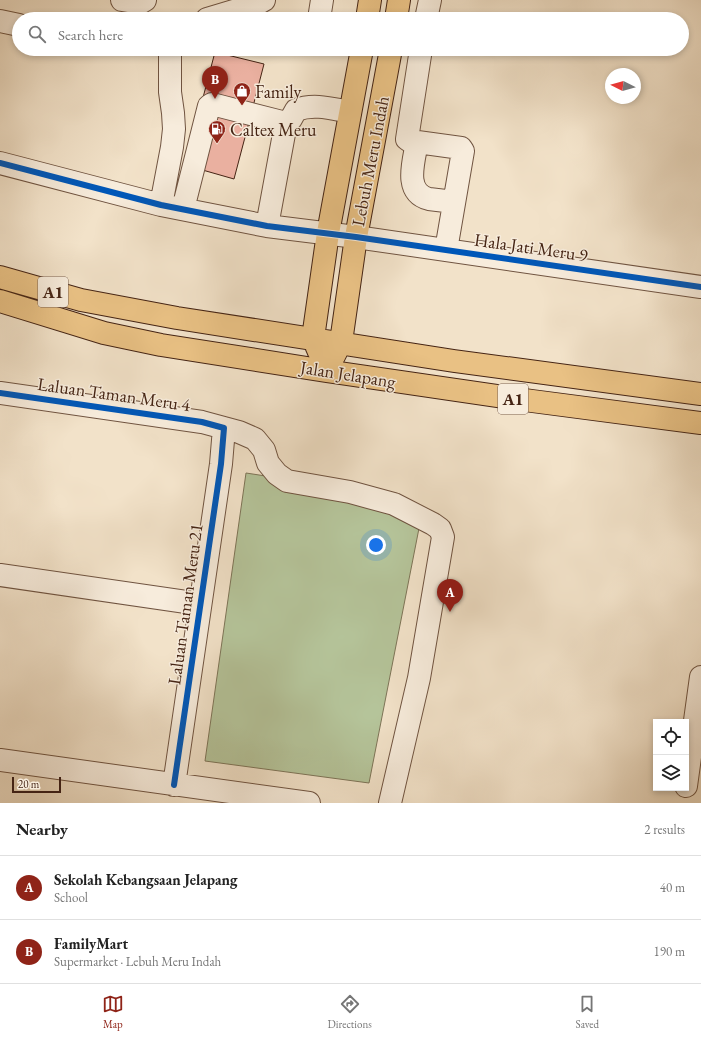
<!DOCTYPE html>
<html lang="en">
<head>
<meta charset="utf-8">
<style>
  body { margin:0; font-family:"EB Garamond",serif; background:#f6f6f6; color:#222 }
  .controls { position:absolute; right:12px; bottom:12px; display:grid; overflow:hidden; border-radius:0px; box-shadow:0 2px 6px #0003 }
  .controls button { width:36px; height:36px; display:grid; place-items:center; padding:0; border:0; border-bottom:1px solid #e0e0e0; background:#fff; color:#222; font:20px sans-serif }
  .compass { position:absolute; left:605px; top:68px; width:36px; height:36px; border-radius:50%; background:#fff; box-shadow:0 2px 6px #0003; rotate:276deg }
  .scale { position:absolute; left:12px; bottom:10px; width:49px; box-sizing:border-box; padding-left:4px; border:2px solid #452414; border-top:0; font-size:11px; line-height:14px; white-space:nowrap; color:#452414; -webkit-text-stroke:3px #f7ecdc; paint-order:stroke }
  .you { position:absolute; left:376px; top:545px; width:14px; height:14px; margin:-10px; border:3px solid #fff; border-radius:50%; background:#1a73e8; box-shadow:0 0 0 6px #1a73e833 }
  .badge { display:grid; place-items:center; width:26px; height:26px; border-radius:50%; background:#8f2418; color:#fff; font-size:13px; font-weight:700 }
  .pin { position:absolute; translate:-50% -33px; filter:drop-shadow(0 1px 2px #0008) }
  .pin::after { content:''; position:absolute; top:21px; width:14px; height:12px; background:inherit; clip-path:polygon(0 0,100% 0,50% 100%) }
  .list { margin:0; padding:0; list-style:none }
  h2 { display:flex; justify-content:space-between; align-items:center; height:52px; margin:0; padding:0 16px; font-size:17px }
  h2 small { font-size:13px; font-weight:400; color:#767676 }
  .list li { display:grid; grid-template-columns:26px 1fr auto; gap:12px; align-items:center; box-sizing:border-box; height:64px; padding:0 16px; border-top:1px solid #e0e0e0 }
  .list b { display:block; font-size:15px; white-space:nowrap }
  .list p { margin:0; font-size:13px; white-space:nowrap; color:#767676 }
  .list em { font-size:13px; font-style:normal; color:#767676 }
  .icon { flex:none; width:22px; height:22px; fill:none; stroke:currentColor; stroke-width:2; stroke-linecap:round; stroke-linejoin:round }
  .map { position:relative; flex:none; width:701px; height:803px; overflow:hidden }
  .search { position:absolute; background:#fff; box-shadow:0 2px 6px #0003; left:12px; right:12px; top:12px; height:44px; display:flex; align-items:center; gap:10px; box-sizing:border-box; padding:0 14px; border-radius:22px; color:#767676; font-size:15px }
  .sheet { height:180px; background:#fff }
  nav { display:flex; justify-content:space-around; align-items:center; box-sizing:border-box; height:56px; border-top:1px solid #e0e0e0; background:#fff; font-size:11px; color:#767676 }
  nav a { display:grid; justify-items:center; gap:2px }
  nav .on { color:#8f2418 }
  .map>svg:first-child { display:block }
</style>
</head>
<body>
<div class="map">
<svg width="701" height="803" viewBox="0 0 701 803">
  <rect width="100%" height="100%" fill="#f2e2c9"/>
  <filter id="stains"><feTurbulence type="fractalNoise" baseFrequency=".005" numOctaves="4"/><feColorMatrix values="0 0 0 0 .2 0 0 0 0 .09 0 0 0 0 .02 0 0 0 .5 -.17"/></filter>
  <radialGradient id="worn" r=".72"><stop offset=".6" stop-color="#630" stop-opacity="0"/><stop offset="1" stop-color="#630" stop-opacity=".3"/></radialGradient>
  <!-- park -->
  <path fill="#b5c49a" stroke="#7d7457" d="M 246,473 L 390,495 L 422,513 L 369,783 L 205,761 Z"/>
  <!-- building -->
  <path fill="#eab0a0" stroke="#452414" d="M 215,52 L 264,64 L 249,122 L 200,109 Z
    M 200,109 L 249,122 L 234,179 L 185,165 Z"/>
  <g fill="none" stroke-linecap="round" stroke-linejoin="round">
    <!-- minor casing -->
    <g stroke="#705441" stroke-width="24">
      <path id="minor" d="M 122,0 L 140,3 L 145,0
        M 207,19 L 257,4 L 264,0
        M 319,19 L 322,0
        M 426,19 L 430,0
        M 0,21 L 19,25
        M 421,49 L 407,139 L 410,141 L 461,148 L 463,151 L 446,250
        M 417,142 C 414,161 403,192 429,199 C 437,200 446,201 454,202
        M 0,163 L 161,205 L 267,226 L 356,237 L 701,287
        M 161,205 L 172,147 L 174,129 L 173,113 L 170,92 L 170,52
        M 183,209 L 209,106 L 212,104 L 286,123 L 291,119 L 296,110 C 314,103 333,109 350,112
        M 267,226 L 286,123
        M 0,393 L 202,422 L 239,432 L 255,439 L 264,450 L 268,463 L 277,474 L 287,481 L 350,492 L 394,504 L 433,524 L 440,529 L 443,537 L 419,678 L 390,803
        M 0,575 L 200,604
        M 0,760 L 309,803
        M 174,785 L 221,464 L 224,428
        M 686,786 L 701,677"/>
    </g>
    <!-- major casing -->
    <g stroke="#452414" stroke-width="24">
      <path id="major" d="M 367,19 L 370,0
        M 396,19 L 399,0
        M 0,277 L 81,300 L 177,318 L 454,361 L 701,394
        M 0,301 L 104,333 L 161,345 L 326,371 L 532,401 L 701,423
        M 319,352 L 313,338 L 328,233 L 362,49
        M 334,356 L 341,342 L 356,237 L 391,49"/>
    </g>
    <!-- minor -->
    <use href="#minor" stroke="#f7ecdc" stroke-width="22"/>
    <!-- major -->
    <use href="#major" stroke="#e9c184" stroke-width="22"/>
    <!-- cycleway casing -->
    <g stroke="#f7ecdc" stroke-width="8">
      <path id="cycleway" d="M 0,163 L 161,205 L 267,226 L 356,237 L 701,287
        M 0,393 L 202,422 L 224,428 L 221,464 L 174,785"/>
    </g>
    <!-- cycleway -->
    <use href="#cycleway" stroke="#0057b8" stroke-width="6"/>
  </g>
  <!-- icons -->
  <defs>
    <g id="shop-pin" transform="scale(0.9)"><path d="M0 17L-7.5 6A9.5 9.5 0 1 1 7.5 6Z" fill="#8f2418" stroke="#f7ecdc"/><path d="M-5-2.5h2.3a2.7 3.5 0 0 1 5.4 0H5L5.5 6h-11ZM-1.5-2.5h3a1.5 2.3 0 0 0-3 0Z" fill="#fff"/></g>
    <g id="fuel-pin" transform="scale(0.9)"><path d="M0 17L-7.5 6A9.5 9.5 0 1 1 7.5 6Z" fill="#8f2418" stroke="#f7ecdc"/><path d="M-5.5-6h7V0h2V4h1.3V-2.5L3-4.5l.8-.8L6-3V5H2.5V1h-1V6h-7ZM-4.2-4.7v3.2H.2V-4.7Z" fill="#fff"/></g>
  </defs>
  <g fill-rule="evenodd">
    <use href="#shop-pin" x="242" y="91"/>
    <use href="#fuel-pin" x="217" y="129"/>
  </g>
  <g text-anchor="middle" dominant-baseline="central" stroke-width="3" stroke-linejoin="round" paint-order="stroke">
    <!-- shield labels -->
    <g fill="#f7ecdc" stroke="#7a6050" stroke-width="1">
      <rect x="38" y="277" width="30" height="30" rx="3"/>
      <rect x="498" y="384" width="30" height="30" rx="3"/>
    </g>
    <g font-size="17" font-weight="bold" fill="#452414">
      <text x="53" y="292">A1</text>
      <text x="513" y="399">A1</text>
    </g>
    <!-- poi labels -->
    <g font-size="18" fill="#452414" stroke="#f7ecdc" text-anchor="start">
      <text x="255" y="91">Family</text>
      <text x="230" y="129">Caltex Meru</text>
    </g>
    <!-- street labels -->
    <g font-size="18" fill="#452414" stroke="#f7ecdc">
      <text transform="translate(370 161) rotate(-79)">Lebuh Meru Indah</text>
      <text transform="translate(531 247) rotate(8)">Hala Jati Meru 9</text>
      <text transform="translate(348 374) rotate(9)">Jalan Jelapang</text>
      <text transform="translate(114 394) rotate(8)">Laluan Taman Meru 4</text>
      <text transform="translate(185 604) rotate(-82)">Laluan Taman Meru 21</text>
    </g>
  </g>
  <rect width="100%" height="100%" filter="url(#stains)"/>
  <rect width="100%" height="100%" fill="url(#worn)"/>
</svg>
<div class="controls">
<button><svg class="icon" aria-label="locate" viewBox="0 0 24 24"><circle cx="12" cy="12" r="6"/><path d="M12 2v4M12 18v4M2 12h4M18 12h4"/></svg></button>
<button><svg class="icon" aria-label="layers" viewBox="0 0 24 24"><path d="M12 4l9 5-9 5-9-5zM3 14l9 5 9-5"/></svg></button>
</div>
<svg class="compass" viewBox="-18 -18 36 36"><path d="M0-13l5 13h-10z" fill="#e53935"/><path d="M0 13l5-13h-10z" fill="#767676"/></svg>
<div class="scale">20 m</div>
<div class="you"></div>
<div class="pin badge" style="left:450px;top:612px">A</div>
<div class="pin badge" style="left:215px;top:99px">B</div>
<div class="search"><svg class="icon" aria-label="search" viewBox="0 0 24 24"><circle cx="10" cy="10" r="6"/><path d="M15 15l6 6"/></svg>Search here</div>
</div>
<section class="sheet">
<h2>Nearby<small>2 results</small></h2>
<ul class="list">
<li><span class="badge">A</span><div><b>Sekolah Kebangsaan Jelapang</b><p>School</p></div><em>40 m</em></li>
<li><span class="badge">B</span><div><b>FamilyMart</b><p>Supermarket · Lebuh Meru Indah</p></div><em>190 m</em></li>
</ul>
</section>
<nav>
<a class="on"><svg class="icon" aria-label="map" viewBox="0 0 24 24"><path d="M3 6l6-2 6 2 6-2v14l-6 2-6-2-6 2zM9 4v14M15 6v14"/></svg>Map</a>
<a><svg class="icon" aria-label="directions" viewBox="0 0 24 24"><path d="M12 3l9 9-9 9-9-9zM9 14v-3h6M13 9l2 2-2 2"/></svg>Directions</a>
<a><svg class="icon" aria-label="saved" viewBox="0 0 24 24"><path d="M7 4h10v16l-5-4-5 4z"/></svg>Saved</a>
</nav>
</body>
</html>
